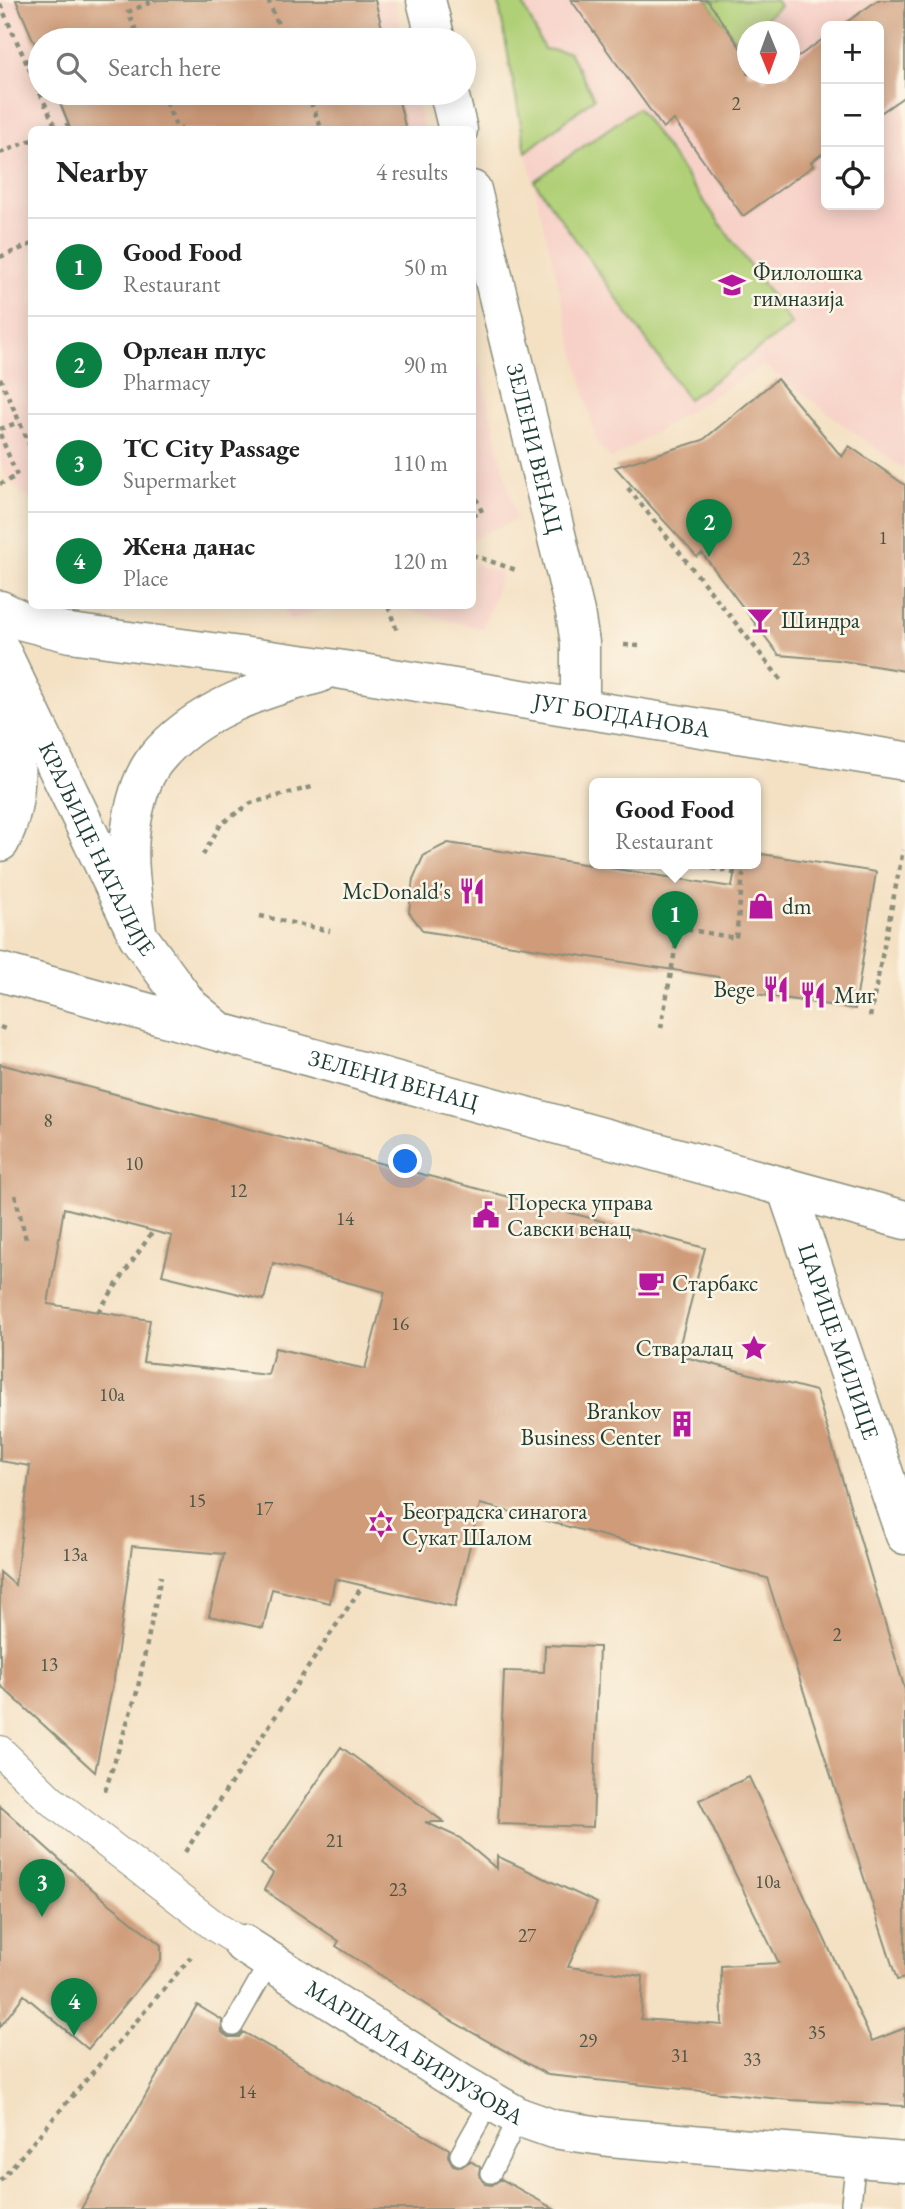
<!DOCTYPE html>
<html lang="en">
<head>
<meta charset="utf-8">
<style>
  body { margin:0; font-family:"EB Garamond",serif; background:#f6f6f6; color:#222 }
  .controls { position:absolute; right:21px; top:21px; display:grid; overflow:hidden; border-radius:10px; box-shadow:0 4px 18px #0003 }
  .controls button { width:63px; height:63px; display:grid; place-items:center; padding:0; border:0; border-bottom:2px solid #e0e0e0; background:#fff; color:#222; font:35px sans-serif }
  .compass { position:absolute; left:737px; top:21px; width:63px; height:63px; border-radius:50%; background:#fff; box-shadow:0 4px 18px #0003; rotate:179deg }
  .you { position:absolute; left:406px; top:1162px; width:24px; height:24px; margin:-18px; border:5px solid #fff; border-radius:50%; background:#1a73e8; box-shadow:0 0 0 10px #1a73e833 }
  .badge { display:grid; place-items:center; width:46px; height:46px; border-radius:50%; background:#0b8043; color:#fff; font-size:23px; font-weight:700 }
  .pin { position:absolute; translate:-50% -58px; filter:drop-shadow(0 2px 4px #0008) }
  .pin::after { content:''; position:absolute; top:37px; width:24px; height:21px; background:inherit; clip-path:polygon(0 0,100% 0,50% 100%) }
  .popup { position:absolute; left:589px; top:778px; width:172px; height:91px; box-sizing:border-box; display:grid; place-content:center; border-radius:10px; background:#fff; filter:drop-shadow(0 2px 5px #0005); font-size:23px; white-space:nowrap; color:#767676 }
  .popup b { font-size:26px; color:#222 }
  .popup::after { content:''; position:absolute; left:50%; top:100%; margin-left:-14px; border:14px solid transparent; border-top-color:#fff }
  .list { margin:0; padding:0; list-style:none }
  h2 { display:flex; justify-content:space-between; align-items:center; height:91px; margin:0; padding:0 28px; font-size:30px }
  h2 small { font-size:23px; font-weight:400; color:#767676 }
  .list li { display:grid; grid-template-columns:46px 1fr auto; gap:21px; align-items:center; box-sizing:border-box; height:98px; padding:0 28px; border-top:2px solid #e0e0e0 }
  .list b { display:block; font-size:26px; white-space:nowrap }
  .list p { margin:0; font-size:23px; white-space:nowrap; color:#767676 }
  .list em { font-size:23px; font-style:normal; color:#767676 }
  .icon { flex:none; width:38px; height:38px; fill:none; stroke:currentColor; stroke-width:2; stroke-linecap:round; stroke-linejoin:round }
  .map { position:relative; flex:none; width:905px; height:2209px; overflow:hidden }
  .search { position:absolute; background:#fff; box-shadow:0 4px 18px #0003; left:28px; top:28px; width:448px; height:77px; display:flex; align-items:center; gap:18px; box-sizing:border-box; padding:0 24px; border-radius:38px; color:#767676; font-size:26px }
  .panel { position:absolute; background:#fff; box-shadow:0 4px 18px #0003; left:28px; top:126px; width:448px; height:483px; border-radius:10px }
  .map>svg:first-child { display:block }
</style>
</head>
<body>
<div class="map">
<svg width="905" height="2209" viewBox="0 0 905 2209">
  <rect width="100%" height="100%" fill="#fcf5e5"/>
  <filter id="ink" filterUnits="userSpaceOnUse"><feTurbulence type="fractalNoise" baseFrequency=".0143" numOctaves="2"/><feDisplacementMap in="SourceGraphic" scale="14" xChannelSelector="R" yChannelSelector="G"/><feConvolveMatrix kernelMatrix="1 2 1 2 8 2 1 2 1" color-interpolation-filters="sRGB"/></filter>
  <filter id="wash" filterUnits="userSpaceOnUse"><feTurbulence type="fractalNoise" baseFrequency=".00686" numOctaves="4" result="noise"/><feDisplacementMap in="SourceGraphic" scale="28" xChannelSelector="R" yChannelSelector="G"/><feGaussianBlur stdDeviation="1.57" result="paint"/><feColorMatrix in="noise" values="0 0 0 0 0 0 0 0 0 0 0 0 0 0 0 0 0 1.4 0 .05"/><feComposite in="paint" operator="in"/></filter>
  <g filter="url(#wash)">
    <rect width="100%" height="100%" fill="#f4e1c4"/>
    <!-- built -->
    <path fill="#f7d1c8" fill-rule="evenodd" d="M 0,0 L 394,0 L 403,40 L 40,40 L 40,93 L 415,93 L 423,129 L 32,130 L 31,501 L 9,481 L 0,460 Z
      M 498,0 L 905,0 L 905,465 L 902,468 L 764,365 L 612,459 L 597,444 L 526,152 ZM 826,26 L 879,26 L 879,205 L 826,205 ZM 748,32 L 790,32 L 790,74 L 748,74 Z
      M 473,340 L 516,520 L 473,538 L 472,537 Z
      M 473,563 L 502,573 L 483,629 L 397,607 L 472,606 Z
      M 283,606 L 332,606 L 290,621 Z"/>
    <!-- green -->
    <path fill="#b0d077" stroke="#688656" stroke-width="2" d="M 498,0 L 521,0 L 544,49 L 569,52 L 594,98 L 526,152 Z
      M 707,0 L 776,0 L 780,6 L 737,42 Z
      M 638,108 L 792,325 L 688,399 L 534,181 Z"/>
    <g id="blocks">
      <!-- building -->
      <path fill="#cf9b79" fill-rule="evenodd" d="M 16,0 L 375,0 L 385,40 L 40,40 L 40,56 Z
        M 571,0 L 707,0 L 747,57 L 747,74 L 759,74 L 764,81 L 774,74 L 789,74 L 789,63 L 826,37 L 826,151 L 811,162 L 813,166 L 743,216 L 674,120 L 663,128 Z
        M 878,0 L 905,0 L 905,96 L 879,114 L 879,26 L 841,26 Z
        M 56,93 L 397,93 L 406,130 L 71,130 Z
        M 777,379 L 842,457 L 849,446 L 905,485 L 905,671 L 838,660 L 779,655 L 702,553 L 697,557 L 615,467 L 703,440 Z
        M 448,843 L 732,887 L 736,863 L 755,863 L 755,853 L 876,872 L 855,1009 L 717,988 L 719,977 L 423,931 L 409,912 L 413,879 L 424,855 Z
        M 0,1064 L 705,1248 L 677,1355 L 816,1391 L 905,1690 L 905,1978 L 897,1980 L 767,1578 L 480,1504 L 455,1607 L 335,1579 L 330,1603 L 272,1589 L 263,1628 L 209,1616 L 224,1554 L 132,1546 L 114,1679 L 95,1772 L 0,1685 L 0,1572 L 15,1585 L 30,1466 L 0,1461 ZM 64,1208 L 172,1236 L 162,1275 L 264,1300 L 273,1263 L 385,1292 L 365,1369 L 275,1348 L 268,1375 L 143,1362 L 150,1320 L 48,1304 Z
        M 545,1645 L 599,1647 L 593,1827 L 498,1824 L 504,1671 L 544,1672 Z
        M 341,1747 L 444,1822 L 425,1822 L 460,1838 L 497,1869 L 497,1856 L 597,1903 L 568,1967 L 643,1976 L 641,2019 L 722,2025 L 721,1966 L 779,1963 L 699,1800 L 749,1777 L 872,2041 L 905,2028 L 905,2106 L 790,2100 L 548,2075 L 443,2016 L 336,1946 L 339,1941 L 264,1890 L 273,1873 L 261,1864 Z
        M 0,1806 L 100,1896 L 161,1945 L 161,1961 L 88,2049 L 24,1995 L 0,2027 Z
        M 197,2005 L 222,2020 L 222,2032 L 228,2037 L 239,2037 L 243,2032 L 449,2149 L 448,2156 L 453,2165 L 461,2167 L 470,2161 L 480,2167 L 479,2174 L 485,2184 L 492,2185 L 501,2179 L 554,2209 L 81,2209 Z"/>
    </g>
  </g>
  <g filter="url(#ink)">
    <use href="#blocks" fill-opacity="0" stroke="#8a8f7c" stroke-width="2"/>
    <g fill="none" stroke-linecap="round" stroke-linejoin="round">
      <!-- service casing -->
      <g stroke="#8a8f7c" stroke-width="22">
        <path id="service" d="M 233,2026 L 270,1961
          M 460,2155 L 491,2100
          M 491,2173 L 519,2117
          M 851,2203 L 856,2159"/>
      </g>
      <!-- pedestrian casing -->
      <g stroke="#8a8f7c" stroke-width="32">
        <path id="pedestrian" d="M 0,1751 L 52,1801 L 216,1927 L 243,1944"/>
      </g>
      <!-- minor casing -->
      <g stroke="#8a8f7c" stroke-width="41">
        <g id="minor">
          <path d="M 426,0 L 436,40"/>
          <path d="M 449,93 L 458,130"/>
          <path id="s1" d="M 472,190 L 575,612 L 580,643 L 580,709"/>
          <path id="s2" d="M 0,610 L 23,621 L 70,633 L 337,669 L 905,761"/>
          <path d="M 137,931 C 133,900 127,866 130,835 C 133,811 140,779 155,760 C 195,710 259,690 318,674"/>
          <path id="s3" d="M 786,1187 L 905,1535"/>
          <path id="s4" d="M 243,1944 L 462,2084 L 519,2117 L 553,2129 L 609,2137 L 905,2162"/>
        </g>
      </g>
      <!-- tertiary casing -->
      <g stroke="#8a8f7c" stroke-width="41">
        <g id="tertiary">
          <path id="s5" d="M 0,649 L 138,936 L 189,1006 L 220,1032"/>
          <path d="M 0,842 C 25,794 14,738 6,688"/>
        </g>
      </g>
      <!-- secondary casing -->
      <g stroke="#8a8f7c" stroke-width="41">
        <g id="secondary">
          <path id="s6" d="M 0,972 L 905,1220"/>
        </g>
      </g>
      <!-- path -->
      <path stroke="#8a8f7c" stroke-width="4.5" stroke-dasharray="5 5" stroke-linecap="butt" d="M 268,0 L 285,40
        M 0,4 L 40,93
        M 140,40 L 128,12 L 156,0
        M 40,93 L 57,130 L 69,124
        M 162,93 L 176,126 L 183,130
        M 307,93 L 322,130
        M 0,153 L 32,140
        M 0,257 L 32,244
        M 0,378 L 32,450
        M 0,429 L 19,422
        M 0,434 L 17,476 L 0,484
        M 628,488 L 782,681
        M 472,489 L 482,512 L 472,516
        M 472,555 L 519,571
        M 388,606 L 397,631
        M 624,645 L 640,646
        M 203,855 L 221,824 L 251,803 L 312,787
        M 260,916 L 330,931
        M 870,1017 L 903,850
        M 0,1027 L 8,1030
        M 661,1028 L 679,928 L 736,938 L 743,875 L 689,863
        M 15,1195 L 26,1239
        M 98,1312 L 153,1231
        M 105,1791 L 137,1692 L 161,1576
        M 185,1852 L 363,1585
        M 0,2181 L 191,1957"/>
      <!-- service -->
      <use href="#service" stroke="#fff" stroke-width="19"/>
      <!-- pedestrian -->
      <use href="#pedestrian" stroke="#fff" stroke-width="30"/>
      <!-- minor -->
      <use href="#minor" stroke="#fff" stroke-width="38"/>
      <!-- tertiary -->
      <use href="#tertiary" stroke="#fff" stroke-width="38"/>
      <!-- secondary -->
      <use href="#secondary" stroke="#fff" stroke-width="38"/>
    </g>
  </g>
  <!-- icons -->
  <defs>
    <g id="school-bare" transform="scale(2.1)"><path d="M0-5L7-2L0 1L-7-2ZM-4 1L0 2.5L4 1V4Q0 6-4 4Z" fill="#b5179e" stroke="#fcf5e5" stroke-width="2.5" paint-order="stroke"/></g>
    <g id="bar-bare" transform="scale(2.1)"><path d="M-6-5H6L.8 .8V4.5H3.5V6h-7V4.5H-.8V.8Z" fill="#b5179e" stroke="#fcf5e5" stroke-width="2.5" paint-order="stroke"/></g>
    <g id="restaurant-bare" transform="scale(2.1)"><path d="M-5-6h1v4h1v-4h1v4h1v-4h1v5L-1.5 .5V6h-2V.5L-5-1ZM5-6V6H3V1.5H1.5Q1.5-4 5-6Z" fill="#b5179e" stroke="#fcf5e5" stroke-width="2.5" paint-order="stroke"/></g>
    <g id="shop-bare" transform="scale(2.1)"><path d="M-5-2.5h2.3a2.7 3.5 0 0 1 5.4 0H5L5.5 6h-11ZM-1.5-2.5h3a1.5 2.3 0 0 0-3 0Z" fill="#b5179e" stroke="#fcf5e5" stroke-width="2.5" paint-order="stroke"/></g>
    <g id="civic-bare" transform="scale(2.1)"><path d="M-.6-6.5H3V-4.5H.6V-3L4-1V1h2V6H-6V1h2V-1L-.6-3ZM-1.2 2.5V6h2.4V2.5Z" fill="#b5179e" stroke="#fcf5e5" stroke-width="2.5" paint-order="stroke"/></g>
    <g id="cafe-bare" transform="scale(2.1)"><path d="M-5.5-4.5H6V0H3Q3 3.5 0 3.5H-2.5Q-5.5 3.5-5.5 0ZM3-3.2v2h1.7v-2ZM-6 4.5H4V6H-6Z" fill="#b5179e" stroke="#fcf5e5" stroke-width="2.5" paint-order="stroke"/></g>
    <g id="sight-bare" transform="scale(2.1)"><path d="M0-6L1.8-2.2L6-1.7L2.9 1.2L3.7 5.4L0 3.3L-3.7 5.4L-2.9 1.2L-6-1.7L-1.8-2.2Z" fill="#b5179e" stroke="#fcf5e5" stroke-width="2.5" paint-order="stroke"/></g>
    <g id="building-bare" transform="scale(2.1)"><path d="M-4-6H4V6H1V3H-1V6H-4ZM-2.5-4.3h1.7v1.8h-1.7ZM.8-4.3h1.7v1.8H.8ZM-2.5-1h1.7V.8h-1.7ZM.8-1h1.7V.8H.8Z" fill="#b5179e" stroke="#fcf5e5" stroke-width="2.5" paint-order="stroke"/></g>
    <g id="synagogue-bare" transform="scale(2.1)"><path d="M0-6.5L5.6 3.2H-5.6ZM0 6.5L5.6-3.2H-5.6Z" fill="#b5179e" stroke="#fcf5e5" stroke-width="2.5" paint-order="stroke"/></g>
  </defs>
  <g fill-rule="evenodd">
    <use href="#school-bare" x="732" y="285"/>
    <use href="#bar-bare" x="760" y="620"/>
    <use href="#restaurant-bare" x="472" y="891"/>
    <use href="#shop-bare" x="761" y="906"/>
    <use href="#restaurant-bare" x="776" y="989"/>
    <use href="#restaurant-bare" x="813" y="995"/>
    <use href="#civic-bare" x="486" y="1215"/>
    <use href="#cafe-bare" x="651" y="1283"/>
    <use href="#sight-bare" x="754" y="1348"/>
    <use href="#building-bare" x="682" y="1424"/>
    <use href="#synagogue-bare" x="381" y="1524"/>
  </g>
  <g text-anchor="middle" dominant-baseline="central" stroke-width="5" stroke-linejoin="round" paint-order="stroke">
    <!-- number labels -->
    <g font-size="19" fill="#4b5445">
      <text x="736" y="103">2</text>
      <text x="883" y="537">1</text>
      <text x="801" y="558">23</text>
      <text x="48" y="1120">8</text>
      <text x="134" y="1163">10</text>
      <text x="238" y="1190">12</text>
      <text x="345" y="1218">14</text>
      <text x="400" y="1323">16</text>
      <text x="112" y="1394">10a</text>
      <text x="197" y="1500">15</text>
      <text x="264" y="1508">17</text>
      <text x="75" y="1554">13a</text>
      <text x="837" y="1634">2</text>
      <text x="49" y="1664">13</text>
      <text x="335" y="1840">21</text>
      <text x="768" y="1881">10a</text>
      <text x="398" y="1889">23</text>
      <text x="527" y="1935">27</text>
      <text x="817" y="2032">35</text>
      <text x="588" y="2040">29</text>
      <text x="680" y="2055">31</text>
      <text x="752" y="2059">33</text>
      <text x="247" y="2091">14</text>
    </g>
    <!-- poi labels -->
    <g font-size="23" fill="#1f3d34" stroke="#fcf5e5" text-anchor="start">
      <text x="753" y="272">Филолошка<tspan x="753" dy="26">гимназија</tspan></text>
      <text x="781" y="620">Шиндра</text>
      <text x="451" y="891" text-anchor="end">McDonald's</text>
      <text x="782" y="906">dm</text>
      <text x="755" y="989" text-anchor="end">Bege</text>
      <text x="834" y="995">Миг</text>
      <text x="507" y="1202">Пореска управа<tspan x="507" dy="26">Савски венац</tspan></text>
      <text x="672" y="1283">Старбакс</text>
      <text x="733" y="1348" text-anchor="end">Стваралац</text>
      <text x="661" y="1411" text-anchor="end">Brankov<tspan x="661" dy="26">Business Center</tspan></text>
      <text x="402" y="1511">Београдска синагога<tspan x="402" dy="26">Сукат Шалом</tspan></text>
    </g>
    <!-- street labels -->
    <g font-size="23" fill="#1f3d34" stroke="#fcf5e5">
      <text stroke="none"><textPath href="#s1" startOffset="266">ЗЕЛЕНИ ВЕНАЦ</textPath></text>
      <text stroke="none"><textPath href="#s2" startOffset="632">ЈУГ БОГДАНОВА</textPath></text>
      <text stroke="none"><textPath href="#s5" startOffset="222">КРАЉИЦЕ НАТАЛИЈЕ</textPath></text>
      <text stroke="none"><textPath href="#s6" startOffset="408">ЗЕЛЕНИ ВЕНАЦ</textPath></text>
      <text stroke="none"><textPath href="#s3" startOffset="163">ЦАРИЦЕ МИЛИЦЕ</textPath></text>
      <text stroke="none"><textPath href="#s4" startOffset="203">МАРШАЛА БИРЈУЗОВА</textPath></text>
    </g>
  </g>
</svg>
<div class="controls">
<button>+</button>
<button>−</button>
<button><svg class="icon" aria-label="locate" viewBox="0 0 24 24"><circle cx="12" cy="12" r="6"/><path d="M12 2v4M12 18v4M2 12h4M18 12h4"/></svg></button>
</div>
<svg class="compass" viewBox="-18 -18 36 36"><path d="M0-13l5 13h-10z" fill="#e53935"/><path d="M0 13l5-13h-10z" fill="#767676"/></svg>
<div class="you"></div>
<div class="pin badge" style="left:675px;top:949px">1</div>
<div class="popup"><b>Good Food</b>Restaurant</div>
<div class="pin badge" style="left:709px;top:557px">2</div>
<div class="pin badge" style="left:42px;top:1917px">3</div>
<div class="pin badge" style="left:74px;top:2036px">4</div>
<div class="search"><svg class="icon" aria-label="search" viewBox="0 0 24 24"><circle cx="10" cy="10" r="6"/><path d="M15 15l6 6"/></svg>Search here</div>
<section class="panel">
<h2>Nearby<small>4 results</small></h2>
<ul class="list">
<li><span class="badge">1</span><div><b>Good Food</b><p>Restaurant</p></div><em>50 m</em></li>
<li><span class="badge">2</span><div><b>Орлеан плус</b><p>Pharmacy</p></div><em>90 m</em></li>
<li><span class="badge">3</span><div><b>TC City Passage</b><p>Supermarket</p></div><em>110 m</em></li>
<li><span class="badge">4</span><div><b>Жена данас</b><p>Place</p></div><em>120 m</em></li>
</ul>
</section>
</div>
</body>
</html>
